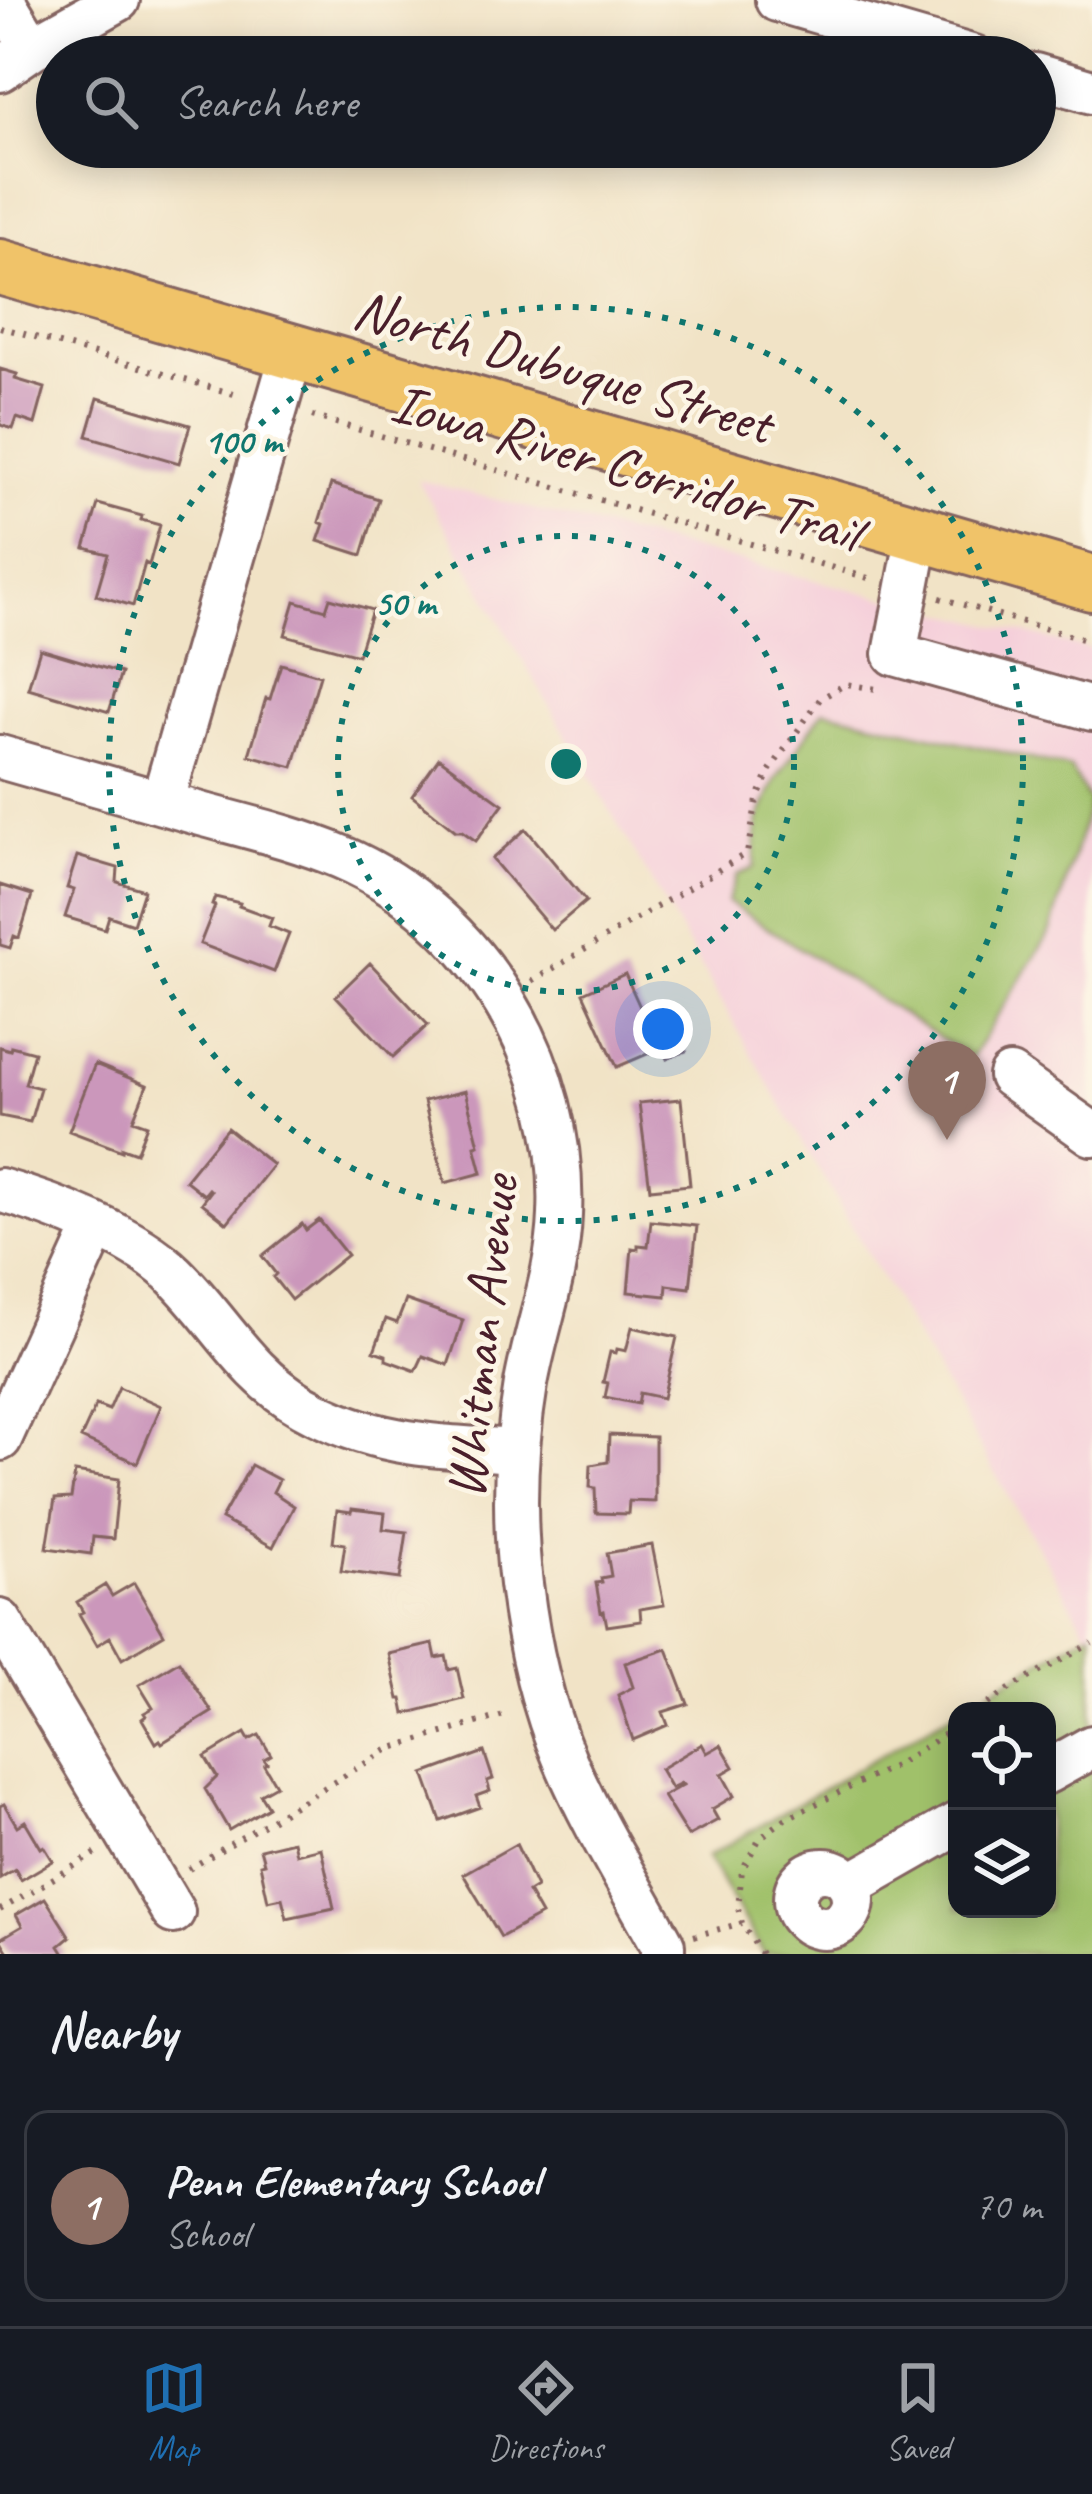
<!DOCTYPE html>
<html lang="en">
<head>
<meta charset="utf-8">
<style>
  body { margin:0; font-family:Caveat,sans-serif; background:#242831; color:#f1f3f6 }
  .controls { position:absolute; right:36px; bottom:36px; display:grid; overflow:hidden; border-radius:24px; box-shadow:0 6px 30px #0003 }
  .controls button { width:108px; height:108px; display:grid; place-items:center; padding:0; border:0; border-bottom:3px solid #363941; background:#171b24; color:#f1f3f6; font:60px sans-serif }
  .you { position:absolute; left:663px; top:1029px; width:42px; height:42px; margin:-30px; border:9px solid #fff; border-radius:50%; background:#1a73e8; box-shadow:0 0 0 18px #1a73e833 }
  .badge { display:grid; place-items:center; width:78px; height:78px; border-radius:50%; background:#1f6fb2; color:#fff; font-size:39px; font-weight:700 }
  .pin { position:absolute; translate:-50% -99px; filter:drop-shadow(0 3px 6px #0008) }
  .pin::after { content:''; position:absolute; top:63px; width:42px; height:36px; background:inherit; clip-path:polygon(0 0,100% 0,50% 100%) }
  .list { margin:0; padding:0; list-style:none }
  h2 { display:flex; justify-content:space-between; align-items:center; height:156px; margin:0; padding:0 48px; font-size:51px }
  h2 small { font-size:39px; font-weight:400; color:#9ea1a6 }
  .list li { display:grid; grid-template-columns:78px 1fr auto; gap:36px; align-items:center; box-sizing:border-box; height:192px; margin:0 24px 24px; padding:0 24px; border:3px solid #363941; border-radius:24px }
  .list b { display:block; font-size:45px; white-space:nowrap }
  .list p { margin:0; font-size:39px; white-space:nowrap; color:#9ea1a6 }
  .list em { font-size:39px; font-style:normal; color:#9ea1a6 }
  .icon { flex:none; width:66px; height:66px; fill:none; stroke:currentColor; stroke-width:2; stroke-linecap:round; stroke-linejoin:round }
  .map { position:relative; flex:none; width:1092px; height:1954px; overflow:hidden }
  .search { position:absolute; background:#171b24; box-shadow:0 6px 30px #0003; left:36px; right:36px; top:36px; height:132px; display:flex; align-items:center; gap:30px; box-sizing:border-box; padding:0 42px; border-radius:66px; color:#9ea1a6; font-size:45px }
  .sheet { height:372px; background:#171b24 }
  nav { display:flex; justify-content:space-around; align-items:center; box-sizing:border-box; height:168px; border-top:3px solid #363941; background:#171b24; font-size:33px; color:#9ea1a6 }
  nav a { display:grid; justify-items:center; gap:6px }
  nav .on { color:#1f6fb2 }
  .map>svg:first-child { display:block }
</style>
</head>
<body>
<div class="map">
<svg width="1092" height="1954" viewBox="0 0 1092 1954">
  <rect width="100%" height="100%" fill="#fcf5e5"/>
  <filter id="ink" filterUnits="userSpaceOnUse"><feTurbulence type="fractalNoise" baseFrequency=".00833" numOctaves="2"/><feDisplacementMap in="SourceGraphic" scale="24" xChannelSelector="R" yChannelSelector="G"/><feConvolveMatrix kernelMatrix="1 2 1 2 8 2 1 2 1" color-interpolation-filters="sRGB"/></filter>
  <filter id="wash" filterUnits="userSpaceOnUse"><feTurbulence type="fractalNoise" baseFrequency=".004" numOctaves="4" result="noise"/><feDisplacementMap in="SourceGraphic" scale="48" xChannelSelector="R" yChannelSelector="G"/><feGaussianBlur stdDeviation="2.7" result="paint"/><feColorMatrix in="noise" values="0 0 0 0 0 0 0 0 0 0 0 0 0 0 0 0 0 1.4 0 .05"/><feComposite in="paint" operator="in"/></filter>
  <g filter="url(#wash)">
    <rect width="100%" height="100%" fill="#f1e3c6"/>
    <!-- built -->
    <path fill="#f5cfda" d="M 418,480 L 1092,650 L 1092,1631 L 1088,1633 Z"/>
    <!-- green -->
    <path fill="#a0c16a" stroke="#75704a" stroke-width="3" fill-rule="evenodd" d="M 824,710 L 1070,768 L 1090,802 L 1051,931 L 971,1058 L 727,902 L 737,875 L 754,868 L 758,822 L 776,779 Z
      M 1092,1631 L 1092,1954 L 764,1954 L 707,1857 ZM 957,1711 L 1047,1711 L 1047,1909 L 957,1909 Z"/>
    <g id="blocks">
      <!-- building -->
      <path fill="#cb97bb" d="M 0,369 L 17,374 L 15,379 L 45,388 L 35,424 L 17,418 L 13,429 L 0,425 Z
        M 98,398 L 190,425 L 179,463 L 87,436 Z
        M 331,484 L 379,499 L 362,555 L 318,541 L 324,524 L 319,522 Z
        M 98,504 L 142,516 L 141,520 L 160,525 L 149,565 L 145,563 L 133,606 L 96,595 L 108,554 L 85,548 Z
        M 330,598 L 372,610 L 358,655 L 285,635 L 295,601 L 326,610 Z
        M 40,649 L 121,673 L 109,712 L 28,688 Z
        M 281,664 L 320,675 L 293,767 L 249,755 L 266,698 L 270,699 Z
        M 439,758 L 503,804 L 476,841 L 462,831 L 456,831 L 412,796 Z
        M 526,829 L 586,901 L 552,930 L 492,859 Z
        M 77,856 L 118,868 L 117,882 L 144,890 L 133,924 L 109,916 L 105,929 L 65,917 L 74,890 L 67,888 Z
        M 0,885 L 32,895 L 19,938 L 14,936 L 10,948 L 0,945 Z
        M 215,897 L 240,903 L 239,906 L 272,918 L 269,926 L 289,934 L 274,972 L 200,944 L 215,906 L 212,905 Z
        M 370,963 L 428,1025 L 393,1057 L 336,996 Z
        M 625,974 L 659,1049 L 617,1067 L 583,993 Z
        M 680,1037 L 686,1051 L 667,1059 L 661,1045 Z
        M 11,1046 L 34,1052 L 25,1084 L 40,1088 L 30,1122 L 0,1116 L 0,1047 L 10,1050 Z
        M 95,1064 L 147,1085 L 133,1120 L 147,1125 L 136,1153 L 122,1148 L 122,1151 L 69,1131 Z
        M 465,1091 L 479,1145 L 475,1146 L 482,1173 L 445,1183 L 424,1101 Z
        M 681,1099 L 690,1185 L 650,1189 L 639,1103 Z
        M 227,1128 L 273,1165 L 227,1223 L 202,1203 L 211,1191 L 209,1189 L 204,1195 L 185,1180 Z
        M 319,1220 L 347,1255 L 291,1300 L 273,1277 L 276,1274 L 262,1256 L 302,1224 L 306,1230 Z
        M 651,1221 L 697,1226 L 690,1288 L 667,1285 L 666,1296 L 628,1292 L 632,1248 L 638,1249 L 638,1245 L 648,1246 Z
        M 406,1300 L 463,1320 L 448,1365 L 423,1356 L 416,1371 L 386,1360 L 386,1355 L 374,1351 L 386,1319 L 397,1323 Z
        M 632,1327 L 677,1337 L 663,1398 L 640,1393 L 638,1404 L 605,1397 L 608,1383 L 603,1382 L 610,1352 L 616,1353 L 617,1349 L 626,1351 Z
        M 119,1387 L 161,1406 L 137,1463 L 81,1438 L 96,1405 L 109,1410 Z
        M 609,1435 L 655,1437 L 655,1502 L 629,1501 L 628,1514 L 596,1513 L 595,1488 L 590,1487 L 591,1465 L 608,1462 Z
        M 251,1465 L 279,1480 L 273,1492 L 294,1506 L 273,1547 L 221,1519 Z
        M 75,1472 L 119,1479 L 113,1539 L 93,1537 L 91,1554 L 47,1548 L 55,1499 L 71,1498 Z
        M 352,1509 L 385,1513 L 383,1529 L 407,1532 L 400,1579 L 341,1571 L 345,1544 L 333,1542 L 337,1510 L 351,1512 Z
        M 652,1545 L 664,1605 L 640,1609 L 641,1621 L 607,1626 L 604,1611 L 601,1612 L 596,1583 L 602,1582 L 601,1578 L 611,1576 L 607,1553 Z
        M 134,1583 L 164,1634 L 122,1659 L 110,1637 L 97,1645 L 79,1614 L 83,1612 L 77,1602 L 105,1585 L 112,1596 Z
        M 433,1644 L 436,1658 L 446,1656 L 449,1670 L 457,1668 L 464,1699 L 405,1714 L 402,1699 L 399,1699 L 389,1654 Z
        M 667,1649 L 688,1704 L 663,1712 L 668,1725 L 633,1740 L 618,1695 L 633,1687 L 625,1663 Z
        M 179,1661 L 212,1712 L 162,1743 L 160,1740 L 156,1743 L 142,1719 L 146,1716 L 144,1713 L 153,1708 L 139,1685 Z
        M 245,1733 L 249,1740 L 259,1735 L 271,1755 L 264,1759 L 267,1763 L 264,1765 L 276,1785 L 260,1794 L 268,1807 L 229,1830 L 205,1789 L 217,1777 L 205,1757 Z
        M 702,1744 L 707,1753 L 721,1745 L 734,1767 L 722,1774 L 734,1796 L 712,1809 L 718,1820 L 688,1836 L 663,1796 L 683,1785 L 681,1783 L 671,1788 L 660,1769 Z
        M 484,1752 L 493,1779 L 487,1781 L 490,1791 L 476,1796 L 480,1807 L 441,1821 L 424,1774 Z
        M 4,1804 L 17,1826 L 25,1821 L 41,1848 L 44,1846 L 53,1861 L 21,1880 L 15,1869 L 0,1878 L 0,1806 Z
        M 293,1841 L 296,1854 L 321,1848 L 334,1908 L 287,1918 L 282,1898 L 268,1901 L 260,1864 L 264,1863 L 260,1849 Z
        M 516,1844 L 536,1887 L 528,1892 L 541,1915 L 501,1937 L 463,1874 Z
        M 45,1898 L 70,1937 L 59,1946 L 64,1954 L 9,1954 L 0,1939 L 22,1926 L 16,1915 Z"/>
    </g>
  </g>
  <g filter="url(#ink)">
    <use href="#blocks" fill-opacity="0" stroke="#846461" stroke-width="3"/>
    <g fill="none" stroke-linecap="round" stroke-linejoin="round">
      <!-- minor casing -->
      <g stroke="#846461" stroke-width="48">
        <path id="minor" d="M 3,0 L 32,48
          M 777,0 L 974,57
          M 0,70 L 32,48 L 118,0
          M 1035,75 L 1092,92
          M 918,534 L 895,654 L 1092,709
          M 0,757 C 67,776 134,795 201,814 C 248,827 296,838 341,857 C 479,916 567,1066 560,1215 C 558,1273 536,1328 526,1384 C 515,1449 513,1518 521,1584 C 528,1643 542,1705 565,1760 C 592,1824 630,1884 663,1945 L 663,1954
          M 162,803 L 292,353
          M 1010,1076 L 1092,1134
          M 0,1190 C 53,1205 135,1236 174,1275 C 218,1318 247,1375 303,1406 C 377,1447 436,1446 518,1451
          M 0,1439 L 96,1227
          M 0,1621 L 173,1912
          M 1047,1772 L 1092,1747
          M795 1899a29 29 0 1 1 58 0a29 29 0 1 1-58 0Z
          M 850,1885 L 957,1824"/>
      </g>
      <!-- major casing -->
      <g stroke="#846461" stroke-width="60">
        <path id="major" d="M 0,267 L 1092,583"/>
      </g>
      <!-- path -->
      <path stroke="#846461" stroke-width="6" stroke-dasharray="3 9" stroke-linecap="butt" d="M 0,327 L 241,396
        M 312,416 L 875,580
        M 940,598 L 1092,642
        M 532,981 L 747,853 L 757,800 L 770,770 L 820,699 L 846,684 L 876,689 L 879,683
        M 978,1711 L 1011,1688 L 1092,1643
        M 189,1869 L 389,1749 L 507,1714
        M 0,1910 L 98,1852
        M 694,1936 L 742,1923
        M 761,1954 L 742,1923 L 738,1908 L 742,1870 L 760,1838 L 785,1819 L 896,1765 L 957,1726"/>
      <!-- minor -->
      <use href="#minor" stroke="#fff" stroke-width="42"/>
      <!-- major -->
      <use href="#major" stroke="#f0c369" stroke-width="54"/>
    </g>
  </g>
  <!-- distance rings -->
  <g fill="none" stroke="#0f766e" stroke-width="6" stroke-dasharray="6 12">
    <circle cx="566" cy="764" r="228"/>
    <circle cx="566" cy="764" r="457"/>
  </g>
  <g text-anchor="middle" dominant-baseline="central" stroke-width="9" stroke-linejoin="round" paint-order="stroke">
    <!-- street labels -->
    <g font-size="57" fill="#4a1f2b" stroke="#fcf5e5">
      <text transform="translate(563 366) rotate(16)">North Dubuque Street</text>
      <text transform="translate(626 467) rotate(16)">Iowa River Corridor Trail</text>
      <text transform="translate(481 1337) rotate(-84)">Whitman Avenue</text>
    </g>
  </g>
  <circle cx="566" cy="764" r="18" fill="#0f766e" stroke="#fcf5e5" stroke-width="6"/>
  <g font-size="36" text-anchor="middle" font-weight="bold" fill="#0f766e" stroke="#fcf5e5" stroke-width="9" stroke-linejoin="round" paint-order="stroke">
    <text x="243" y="453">100 m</text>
    <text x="405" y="615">50 m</text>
  </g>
</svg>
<div class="controls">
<button><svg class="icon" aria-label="locate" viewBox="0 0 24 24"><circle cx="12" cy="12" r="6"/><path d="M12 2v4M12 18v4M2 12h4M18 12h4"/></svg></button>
<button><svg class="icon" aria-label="layers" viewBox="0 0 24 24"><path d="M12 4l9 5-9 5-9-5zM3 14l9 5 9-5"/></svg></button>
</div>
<div class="you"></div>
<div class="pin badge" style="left:947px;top:1140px;background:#8d6e63">1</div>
<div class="search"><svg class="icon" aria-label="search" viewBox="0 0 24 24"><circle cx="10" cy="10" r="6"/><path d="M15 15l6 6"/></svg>Search here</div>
</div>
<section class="sheet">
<h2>Nearby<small></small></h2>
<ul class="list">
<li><span class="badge" style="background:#8d6e63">1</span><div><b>Penn Elementary School</b><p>School</p></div><em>70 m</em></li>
</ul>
</section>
<nav>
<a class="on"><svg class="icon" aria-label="map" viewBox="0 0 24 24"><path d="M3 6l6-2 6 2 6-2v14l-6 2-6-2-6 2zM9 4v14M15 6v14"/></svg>Map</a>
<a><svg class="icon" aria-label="directions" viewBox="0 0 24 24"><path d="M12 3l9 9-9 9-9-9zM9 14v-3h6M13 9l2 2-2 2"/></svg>Directions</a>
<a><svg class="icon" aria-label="saved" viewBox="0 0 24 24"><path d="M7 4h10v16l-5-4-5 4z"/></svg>Saved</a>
</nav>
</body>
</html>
